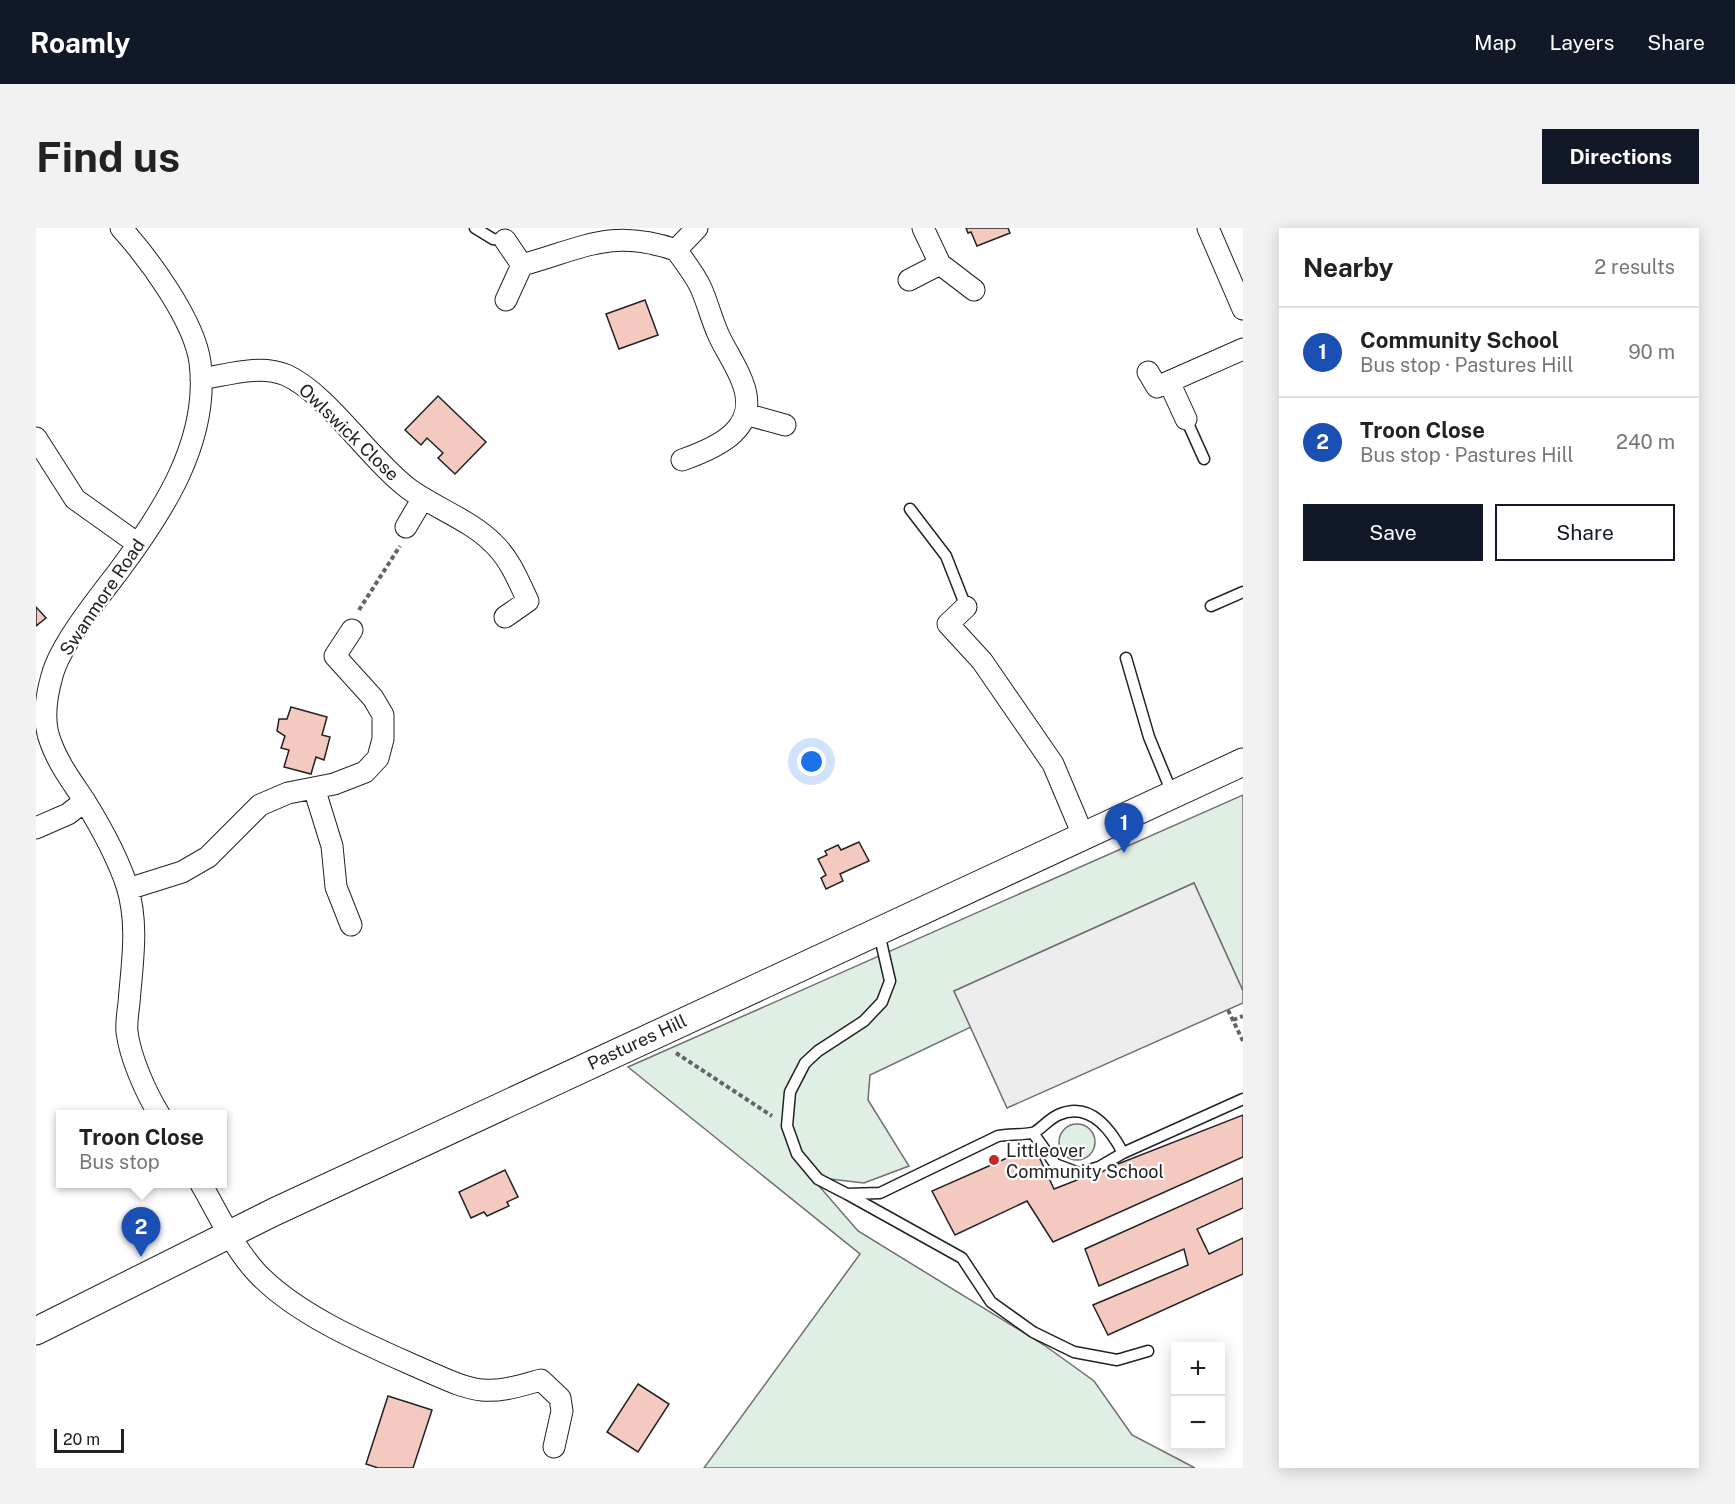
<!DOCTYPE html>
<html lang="en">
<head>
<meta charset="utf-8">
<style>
  body { margin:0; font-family:"Public Sans",sans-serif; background:#f2f2f2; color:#222 }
  .controls { position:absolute; right:18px; bottom:18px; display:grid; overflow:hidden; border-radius:0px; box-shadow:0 3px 15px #0003 }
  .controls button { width:54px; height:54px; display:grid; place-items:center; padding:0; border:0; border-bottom:2px solid #e0e0e0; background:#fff; color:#222; font:30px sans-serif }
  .scale { position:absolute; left:18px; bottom:15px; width:70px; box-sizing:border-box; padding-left:6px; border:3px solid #222; border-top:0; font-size:16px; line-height:21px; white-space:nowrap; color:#222; -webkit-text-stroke:4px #fff; paint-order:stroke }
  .you { position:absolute; left:776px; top:534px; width:21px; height:21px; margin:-15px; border:4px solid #fff; border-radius:50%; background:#1a73e8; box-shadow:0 0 0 9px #1a73e833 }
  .badge { display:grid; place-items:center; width:39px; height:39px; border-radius:50%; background:#111827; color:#fff; font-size:20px; font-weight:700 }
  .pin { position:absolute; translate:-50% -50px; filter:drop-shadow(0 2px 3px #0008) }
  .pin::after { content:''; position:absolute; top:32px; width:21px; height:18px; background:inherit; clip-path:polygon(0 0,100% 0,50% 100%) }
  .popup { position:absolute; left:20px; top:882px; width:171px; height:78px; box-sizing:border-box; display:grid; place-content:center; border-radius:0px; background:#fff; filter:drop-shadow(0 2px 4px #0005); font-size:20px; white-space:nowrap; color:#767676 }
  .popup b { font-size:22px; color:#222 }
  .popup::after { content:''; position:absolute; left:50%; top:100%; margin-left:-12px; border:12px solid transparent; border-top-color:#fff }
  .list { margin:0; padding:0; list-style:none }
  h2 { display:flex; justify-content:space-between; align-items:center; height:78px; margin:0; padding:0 24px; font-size:26px }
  h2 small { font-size:20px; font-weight:400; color:#767676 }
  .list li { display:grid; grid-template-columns:39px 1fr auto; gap:18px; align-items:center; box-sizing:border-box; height:90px; padding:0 24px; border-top:2px solid #e0e0e0 }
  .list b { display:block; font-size:22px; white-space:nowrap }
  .list p { margin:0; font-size:20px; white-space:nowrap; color:#767676 }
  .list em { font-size:20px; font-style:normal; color:#767676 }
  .actions { display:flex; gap:12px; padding:18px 24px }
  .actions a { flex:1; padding:14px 0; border:2px solid #111827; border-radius:0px; text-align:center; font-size:21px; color:#111827 }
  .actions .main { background:#111827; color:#fff }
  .map { position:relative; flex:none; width:1207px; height:1240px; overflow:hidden; border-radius:0px }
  header { display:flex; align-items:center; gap:36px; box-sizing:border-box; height:84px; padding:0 30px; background:#111827; color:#fff }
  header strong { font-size:28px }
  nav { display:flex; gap:33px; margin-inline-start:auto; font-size:21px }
  .intro { display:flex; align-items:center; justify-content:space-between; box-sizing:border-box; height:144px; padding:0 36px }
  h1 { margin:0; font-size:42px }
  .button { padding:15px 27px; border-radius:0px; background:#111827; color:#fff; font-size:21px; font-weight:700 }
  main { display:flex; gap:36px; padding:0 36px }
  aside { flex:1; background:#fff; border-radius:0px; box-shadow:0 3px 15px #0003 }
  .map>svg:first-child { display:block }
</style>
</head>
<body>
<header>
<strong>Roamly</strong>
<nav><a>Map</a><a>Layers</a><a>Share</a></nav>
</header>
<div class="intro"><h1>Find us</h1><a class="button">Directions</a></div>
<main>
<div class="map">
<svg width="1207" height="1240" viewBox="0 0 1207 1240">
  <rect width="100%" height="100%" fill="#fff"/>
  <!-- green -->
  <path fill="#e0efe3" stroke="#6f6f6f" stroke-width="1.5" d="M 1207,567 L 1207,763 L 1158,655 L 918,763 L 935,799 L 834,847 L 832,872 L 873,938 L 828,955 L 794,951 L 783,958 L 822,1003 L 1008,1117 L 1058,1153 L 1096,1207 L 1159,1240 L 668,1240 L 824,1026 L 592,839 Z
    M1023 914a18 18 0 1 1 36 0a18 18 0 1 1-36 0Z"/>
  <!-- parking -->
  <path fill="#ededed" stroke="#6f6f6f" stroke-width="1.5" d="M 1158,655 L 1207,763 L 1207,775 L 971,880 L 918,763 Z"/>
  <!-- building -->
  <path fill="#f3c9c0" stroke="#222" stroke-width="1.5" d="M 930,0 L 972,0 L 974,5 L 941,18 L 935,4 L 932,5 Z
    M 609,72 L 622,107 L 583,121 L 570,86 Z
    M 402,168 L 450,214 L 419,246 L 402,230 L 407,225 L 391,210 L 385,217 L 369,202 Z
    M 0,379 L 10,390 L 0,398 Z
    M 255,479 L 291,489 L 286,507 L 294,509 L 288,532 L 280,529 L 275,546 L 248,539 L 253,522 L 245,520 L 249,508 L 241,503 L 243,491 L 251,491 Z
    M 823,614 L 833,633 L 804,646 L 807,653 L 790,661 L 785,650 L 790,647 L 782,631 L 791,627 L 789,623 L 802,617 L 805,622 Z
    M 1207,887 L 1207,929 L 1017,1014 L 991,973 L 919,1007 L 896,963 L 998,918 L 1018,961 Z
    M 469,942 L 482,969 L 471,974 L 473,978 L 451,988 L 448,984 L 435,990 L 423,964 Z
    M 1207,950 L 1207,980 L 1161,1001 L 1173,1026 L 1207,1010 L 1207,1046 L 1072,1107 L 1057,1077 L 1152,1037 L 1148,1021 L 1063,1058 L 1049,1021 Z
    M 602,1156 L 633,1176 L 602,1224 L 571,1204 Z
    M 352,1168 L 396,1182 L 377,1240 L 342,1240 L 330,1236 Z"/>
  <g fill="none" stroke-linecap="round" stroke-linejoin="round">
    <!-- service casing -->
    <g stroke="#222" stroke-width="13">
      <path id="service" d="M 439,0 L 457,11 L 469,12
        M 1150,191 L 1168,231
        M 874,281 L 910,328 L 930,379
        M 1175,378 L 1207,364
        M 1090,430 L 1113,509 L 1136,565
        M 843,705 L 854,753 L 846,774 L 828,793 L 782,823 L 769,835 L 754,864 L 751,898 L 761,926 L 782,951 L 811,966 L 844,965 L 962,908 C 971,906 993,907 999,904 C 1007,899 1013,891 1022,887 C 1053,873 1074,900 1087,925
        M 997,905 L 1019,936 L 1043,945 L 1063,939 L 1087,925 L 1207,871
        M 811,966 L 926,1030 L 955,1074 L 997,1104 L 1038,1124 L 1081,1132 L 1112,1123"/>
    </g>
    <!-- minor casing -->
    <g stroke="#222" stroke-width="23">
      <path id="minor" d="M 85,0 C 113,31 158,92 164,134 C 174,213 126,285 82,344 C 62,370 24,417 16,448 C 10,469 6,494 15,515 C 23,537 37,555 50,575 C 66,601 81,628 91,658 C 103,697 96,735 93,775 C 92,784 90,795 91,804 C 94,829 110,865 123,886
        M 887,0 L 904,36
        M 1172,0 L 1207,81
        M 469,12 L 486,37 L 470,72
        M 486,37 C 548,20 574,0 640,22
        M 873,52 L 904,36 L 938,62
        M 1112,144 L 1121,159 L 1207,121
        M 165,151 C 191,147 224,136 250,147 C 291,165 333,231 373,261 C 399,280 434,292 457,315 C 474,331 482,352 492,373 L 469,389
        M 1133,154 L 1150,191
        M 709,186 L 749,197
        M 0,210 L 39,271 L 102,316
        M 646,232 C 683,219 725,200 706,153 C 700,137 690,123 683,108 C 676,93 672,76 665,60 C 659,47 649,34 640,22 L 661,0
        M 370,299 L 387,270
        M 930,379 L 912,396 L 946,433 L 1017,536 L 1047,607
        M 278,560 L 296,618 L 300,659 L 315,697
        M 0,600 L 32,586 L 49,573
        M 92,661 L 146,644 L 172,629 L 224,577 L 252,565 L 298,556 L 329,544 L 342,530 L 347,511 L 347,487 L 337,470 L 299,428 L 316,402
        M 165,956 C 182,985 197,1019 221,1045 C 262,1088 332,1117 386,1141 C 405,1149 426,1160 446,1162 C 466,1164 486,1157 505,1152 L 524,1170 L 526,1183 L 518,1219"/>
    </g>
    <!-- tertiary casing -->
    <g stroke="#222" stroke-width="29">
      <path id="tertiary" d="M 0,1103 L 238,984 L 1207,534"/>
    </g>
    <!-- path -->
    <path stroke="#646464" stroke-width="4" stroke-dasharray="4.5 3" stroke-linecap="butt" d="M 323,382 L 364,318
      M 1192,782 L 1207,813
      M 1197,792 L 1207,788
      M 640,825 L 736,888"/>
    <!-- service -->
    <use href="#service" stroke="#fff" stroke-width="10"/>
    <!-- minor -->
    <use href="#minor" stroke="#fff" stroke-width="21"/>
    <!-- tertiary -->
    <use href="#tertiary" stroke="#fff" stroke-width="27"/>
  </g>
  <!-- markers -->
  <circle fill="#c62828" stroke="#fff" stroke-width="2" cx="958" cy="932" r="6"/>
  <g text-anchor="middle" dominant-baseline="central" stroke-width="4.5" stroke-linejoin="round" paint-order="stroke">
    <!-- street labels -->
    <g font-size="18" fill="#222" stroke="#fff">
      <text transform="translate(313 204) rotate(44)">Owlswick Close</text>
      <text transform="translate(66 369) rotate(-56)">Swanmore Road</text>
      <text transform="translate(601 814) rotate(-25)">Pastures Hill</text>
    </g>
    <!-- poi labels -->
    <g font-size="18" fill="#222" stroke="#fff" text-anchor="start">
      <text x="970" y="922">Littleover<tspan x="970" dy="21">Community School</tspan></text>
    </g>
  </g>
</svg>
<div class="controls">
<button>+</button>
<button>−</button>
</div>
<div class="scale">20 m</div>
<div class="you"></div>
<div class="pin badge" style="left:1088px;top:625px;background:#1a4fb4">1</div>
<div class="pin badge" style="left:105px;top:1029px;background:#1a4fb4">2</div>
<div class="popup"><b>Troon Close</b>Bus stop</div>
</div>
<aside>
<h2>Nearby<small>2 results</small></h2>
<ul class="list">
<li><span class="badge" style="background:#1a4fb4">1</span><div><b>Community School</b><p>Bus stop · Pastures Hill</p></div><em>90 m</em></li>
<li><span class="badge" style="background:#1a4fb4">2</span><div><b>Troon Close</b><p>Bus stop · Pastures Hill</p></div><em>240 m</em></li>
</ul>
<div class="actions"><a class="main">Save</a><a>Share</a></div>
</aside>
</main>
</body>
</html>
